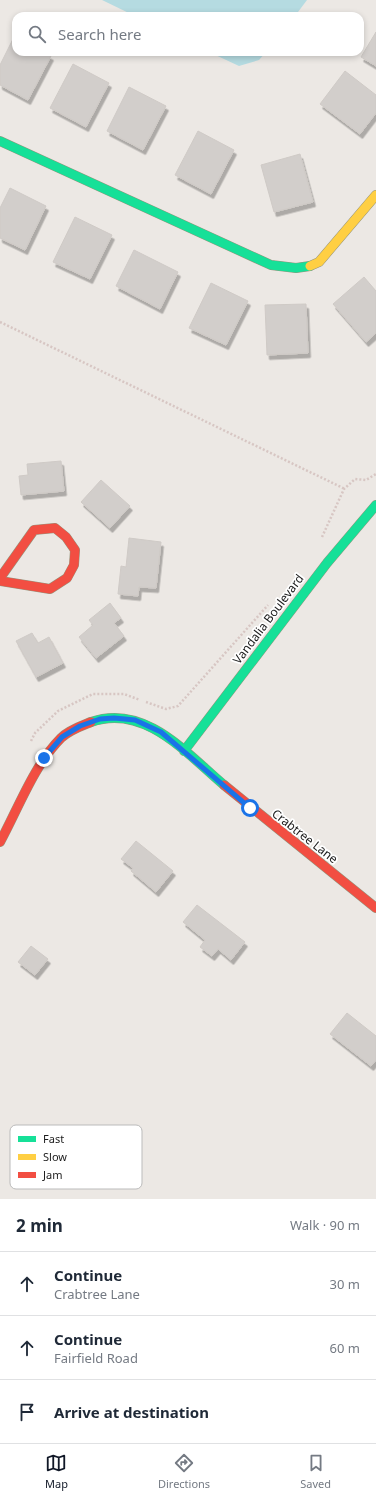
<!DOCTYPE html>
<html lang="en">
<head>
<meta charset="utf-8">
<style>
  body { margin:0; font-family:"Noto Sans",sans-serif; background:#f6f6f7; color:#1f2937 }
  .stop { position:absolute; width:12px; height:12px; margin:-9px; border:3px solid #1a73e8; border-radius:50%; background:#fff }
  .stop.end { background:#1a73e8; border-color:#fff; box-shadow:0 1px 4px #0008 }
  .list { margin:0; padding:0; list-style:none }
  h2 { display:flex; justify-content:space-between; align-items:center; height:52px; margin:0; padding:0 16px; font-size:17px }
  h2 small { font-size:13px; font-weight:400; color:#747a83 }
  .list li { display:grid; grid-template-columns:26px 1fr auto; gap:12px; align-items:center; box-sizing:border-box; height:64px; padding:0 16px; border-top:1px solid #e0e1e3 }
  .list b { display:block; font-size:15px; white-space:nowrap }
  .list p { margin:0; font-size:13px; white-space:nowrap; color:#747a83 }
  .list em { font-size:13px; font-style:normal; color:#747a83 }
  .icon { flex:none; width:22px; height:22px; fill:none; stroke:currentColor; stroke-width:2; stroke-linecap:round; stroke-linejoin:round }
  .map { position:relative; flex:none; width:376px; height:1199px; overflow:hidden }
  .search { position:absolute; background:#fff; box-shadow:0 2px 6px #0003; left:12px; right:12px; top:12px; height:44px; display:flex; align-items:center; gap:10px; box-sizing:border-box; padding:0 14px; border-radius:12px; color:#747a83; font-size:15px }
  .sheet { height:244px; background:#fff }
  nav { display:flex; justify-content:space-around; align-items:center; box-sizing:border-box; height:56px; border-top:1px solid #e0e1e3; background:#fff; font-size:11px; color:#747a83 }
  nav a { display:grid; justify-items:center; gap:2px }
  nav .on { color:#111827 }
  .map>svg:first-child { display:block }
</style>
</head>
<body>
<div class="map">
<svg width="376" height="1199" viewBox="0 0 376 1199">
  <defs>
    <filter id="shadow"><feDropShadow dx="2.5" dy="4.5" stdDeviation="0" flood-color="#0004"/></filter>
  </defs>
  <rect width="100%" height="100%" fill="#ece8e4"/>
  <!-- water -->
  <path fill="#b5dbe1" d="M 102,0 L 307,0 L 295,16 L 135,16 Z
    M 209,52 L 266,52 L 259,60 L 239,66 Z"/>
  <!-- building -->
  <path fill="#d2cecb" stroke="#cfcac6" filter="url(#shadow)" d="M 376,32 L 376,66 L 361,57 Z
    M 14,37 L 16,38 L 16,52 L 43,52 L 51,56 L 28,100 L 0,85 L 0,65 Z
    M 73,64 L 109,83 L 86,127 L 50,108 Z
    M 345,71 L 376,95 L 376,113 L 360,134 L 320,104 Z
    M 129,87 L 166,106 L 143,150 L 107,131 Z
    M 198,131 L 234,150 L 211,194 L 175,175 Z
    M 300,154 L 313,202 L 274,212 L 261,165 Z
    M 10,188 L 46,206 L 25,250 L 0,238 L 0,208 Z
    M 75,217 L 112,235 L 90,279 L 53,262 Z
    M 134,250 L 178,272 L 160,309 L 116,286 Z
    M 364,277 L 376,291 L 376,333 L 366,342 L 333,304 Z
    M 211,283 L 248,301 L 226,345 L 189,328 Z
    M 306,304 L 308,353 L 267,355 L 265,305 Z
    M 61,461 L 64,491 L 21,495 L 19,476 L 28,475 L 27,464 Z
    M 101,480 L 130,506 L 110,528 L 81,502 Z
    M 129,538 L 161,542 L 156,588 L 139,587 L 138,596 L 118,594 L 121,566 L 126,567 Z
    M 110,603 L 121,618 L 114,623 L 124,636 L 96,658 L 79,637 L 93,625 L 89,620 Z
    M 32,633 L 38,643 L 49,637 L 63,663 L 36,677 L 16,641 Z
    M 136,841 L 173,871 L 156,892 L 131,871 L 133,868 L 121,859 Z
    M 197,905 L 245,942 L 231,960 L 218,949 L 212,956 L 200,947 L 205,940 L 183,922 Z
    M 31,946 L 48,959 L 35,975 L 18,962 Z
    M 347,1013 L 376,1036 L 376,1060 L 371,1066 L 330,1034 Z"/>
  <g fill="none" stroke-linecap="round" stroke-linejoin="round">
    <!-- fast casing -->
    <g stroke="#95947c" stroke-width="10">
      <path id="fast" d="M 0,141 L 271,265 L 296,268 L 310,266
        M 91,722 C 145,703 187,754 224,785
        M 184,751 L 327,563 L 376,505"/>
    </g>
    <!-- slow casing -->
    <g stroke="#95947c" stroke-width="10">
      <path id="slow" d="M 310,266 L 319,262 L 376,195"/>
    </g>
    <!-- jam casing -->
    <g stroke="#95947c" stroke-width="10">
      <path id="jam" d="M 0,578 L 34,530 L 55,528 L 66,537 L 75,550 L 74,565 L 67,578 L 50,589 L 0,581
        M 224,785 L 376,908
        M 0,842 C 18,809 34,765 61,738 C 69,730 81,726 91,722"/>
    </g>
    <!-- path -->
    <path stroke="#d7c6c3" stroke-width="2.5" stroke-dasharray="2 2" stroke-linecap="butt" d="M 0,322 L 345,489
      M 322,537 L 344,489 L 355,479 L 366,480 L 376,474
      M 146,702 L 166,709 L 178,706 L 268,605
      M 31,741 L 35,733 L 58,711 L 93,694 L 124,694 L 140,700"/>
    <!-- fast -->
    <use href="#fast" stroke="#16e098" stroke-width="9"/>
    <!-- slow -->
    <use href="#slow" stroke="#ffcf43" stroke-width="9"/>
    <!-- jam -->
    <use href="#jam" stroke="#f24e42" stroke-width="9"/>
  </g>
  <g fill="none" stroke-linecap="round" stroke-linejoin="round">
    <!-- route -->
    <path stroke="#1a73e8" stroke-width="5" d="M 44,758 L 62,737 L 80,726 L 100,719 L 114,718 L 135,720 L 161,732 L 250,808"/>
  </g>
  <g text-anchor="middle" dominant-baseline="central" stroke-width="3.5" stroke-linejoin="round" paint-order="stroke">
    <!-- street labels -->
    <g font-size="12" fill="#1c1c1c" stroke="#fff">
      <text transform="translate(268 619) rotate(-53)">Vandalia Boulevard</text>
      <text transform="translate(305 836) rotate(38)">Crabtree Lane</text>
    </g>
  </g>
  <!-- legend -->
  <rect x="10" y="1125" width="132" height="64" rx="6" fill="#fff" stroke="#bbb" stroke-width="1"/>
  <rect x="18" y="1136" width="18" height="6" fill="#16e098"/>
  <rect x="18" y="1154" width="18" height="6" fill="#ffcf43"/>
  <rect x="18" y="1172" width="18" height="6" fill="#f24e42"/>
  <g font-size="11" fill="#1c1c1c">
    <text x="43" y="1143">Fast</text>
    <text x="43" y="1161">Slow</text>
    <text x="43" y="1179">Jam</text>
  </g>
</svg>
<div class="stop" style="left:250px;top:808px"></div>
<div class="stop end" style="left:44px;top:758px"></div>
<div class="search"><svg class="icon" aria-label="search" viewBox="0 0 24 24"><circle cx="10" cy="10" r="6"/><path d="M15 15l6 6"/></svg>Search here</div>
</div>
<section class="sheet">
<h2>2 min<small>Walk · 90 m</small></h2>
<ul class="list">
<li><svg class="icon" aria-label="ahead" viewBox="0 0 24 24"><path d="M12 20V5M6 11l6-6 6 6"/></svg><div><b>Continue</b><p>Crabtree Lane</p></div><em>30 m</em></li>
<li><svg class="icon" aria-label="ahead" viewBox="0 0 24 24"><path d="M12 20V5M6 11l6-6 6 6"/></svg><div><b>Continue</b><p>Fairfield Road</p></div><em>60 m</em></li>
<li><svg class="icon" aria-label="arrive" viewBox="0 0 24 24"><path d="M6 21V4h12l-3 4 3 4H6"/></svg><div><b>Arrive at destination</b></div></li>
</ul>
</section>
<nav>
<a class="on"><svg class="icon" aria-label="map" viewBox="0 0 24 24"><path d="M3 6l6-2 6 2 6-2v14l-6 2-6-2-6 2zM9 4v14M15 6v14"/></svg>Map</a>
<a><svg class="icon" aria-label="directions" viewBox="0 0 24 24"><path d="M12 3l9 9-9 9-9-9zM9 14v-3h6M13 9l2 2-2 2"/></svg>Directions</a>
<a><svg class="icon" aria-label="saved" viewBox="0 0 24 24"><path d="M7 4h10v16l-5-4-5 4z"/></svg>Saved</a>
</nav>
</body>
</html>
